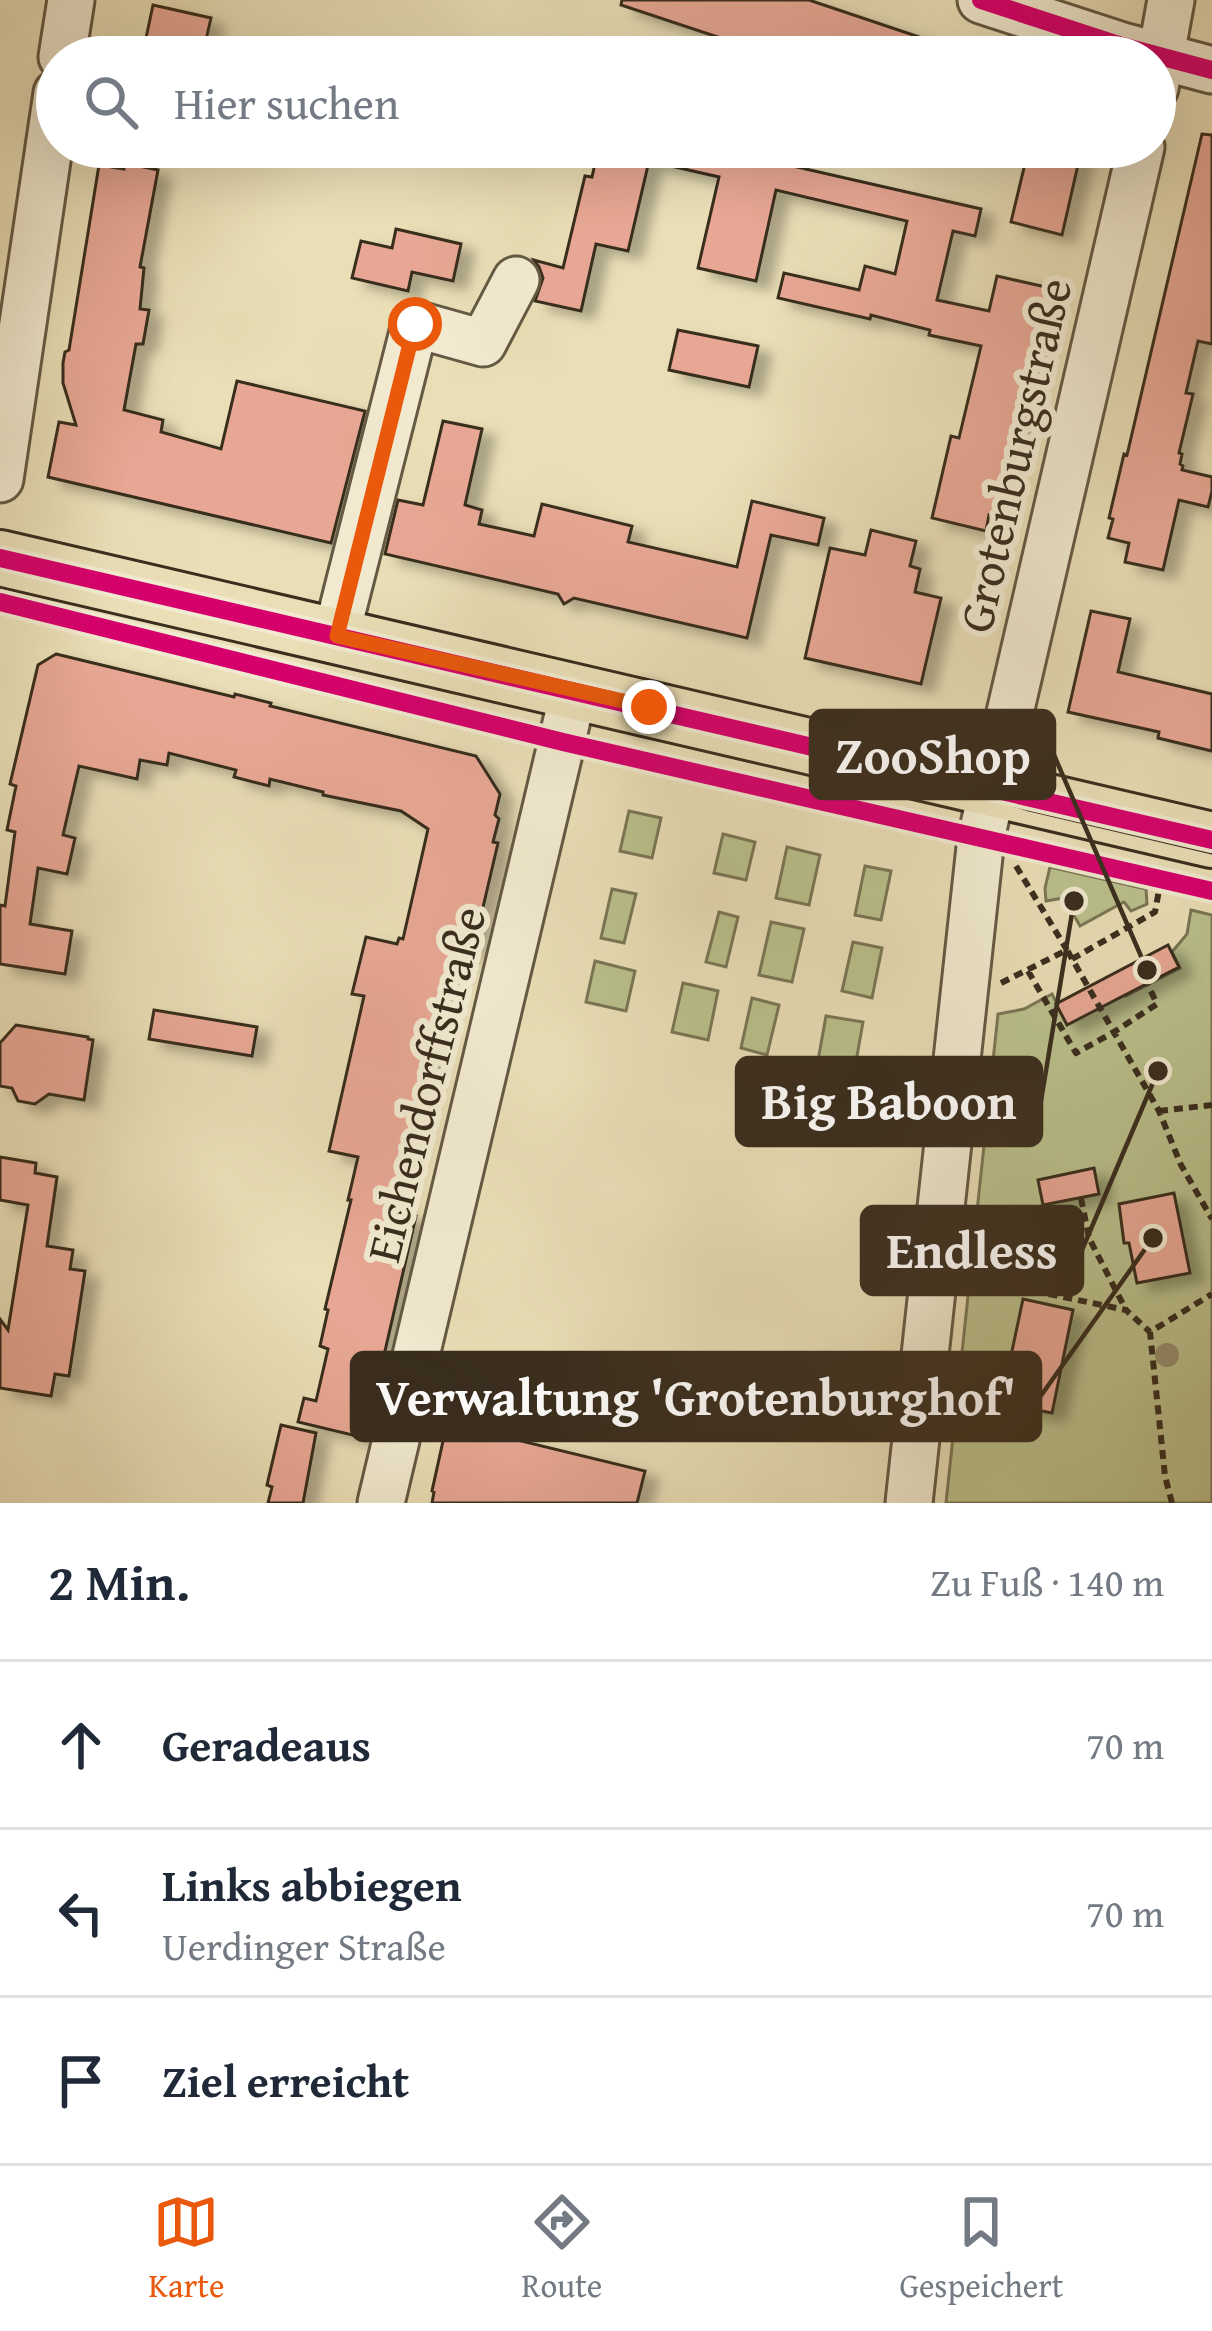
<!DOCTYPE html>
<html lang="de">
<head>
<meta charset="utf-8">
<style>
  body { margin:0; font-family:"Gentium Book Plus",serif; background:#f6f6f7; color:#1f2937 }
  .stop { position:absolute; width:36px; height:36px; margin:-27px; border:9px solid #ea580c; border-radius:50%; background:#fff }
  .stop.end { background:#ea580c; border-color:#fff; box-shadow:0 3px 12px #0008 }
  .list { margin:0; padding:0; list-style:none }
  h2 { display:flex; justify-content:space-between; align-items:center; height:156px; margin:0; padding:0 48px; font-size:51px }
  h2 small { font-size:39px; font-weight:400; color:#747a83 }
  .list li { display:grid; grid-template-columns:78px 1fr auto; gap:36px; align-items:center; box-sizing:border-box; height:168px; padding:0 48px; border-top:3px solid #e0e1e3 }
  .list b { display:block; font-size:45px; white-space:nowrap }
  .list p { margin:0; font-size:39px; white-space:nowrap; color:#747a83 }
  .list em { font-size:39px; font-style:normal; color:#747a83 }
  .icon { flex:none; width:66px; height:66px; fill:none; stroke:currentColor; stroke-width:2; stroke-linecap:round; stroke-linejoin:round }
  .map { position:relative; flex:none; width:1212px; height:1503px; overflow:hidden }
  .search { position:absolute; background:#fff; box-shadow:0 12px 48px #0002; left:36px; right:36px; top:36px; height:132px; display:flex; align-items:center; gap:30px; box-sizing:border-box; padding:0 42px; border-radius:66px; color:#747a83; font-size:45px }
  .sheet { height:660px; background:#fff }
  nav { display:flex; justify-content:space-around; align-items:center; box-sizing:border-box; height:168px; border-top:3px solid #e0e1e3; background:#fff; font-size:33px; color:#747a83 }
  nav a { display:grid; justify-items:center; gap:6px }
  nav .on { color:#ea580c }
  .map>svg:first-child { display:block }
</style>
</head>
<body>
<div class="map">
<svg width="1212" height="1503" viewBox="0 0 1212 1503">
  <defs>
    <filter id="shadow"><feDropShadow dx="13" dy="8" stdDeviation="6" flood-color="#0004"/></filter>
  </defs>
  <rect width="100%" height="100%" fill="#e9deb6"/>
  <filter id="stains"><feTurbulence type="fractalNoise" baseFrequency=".00167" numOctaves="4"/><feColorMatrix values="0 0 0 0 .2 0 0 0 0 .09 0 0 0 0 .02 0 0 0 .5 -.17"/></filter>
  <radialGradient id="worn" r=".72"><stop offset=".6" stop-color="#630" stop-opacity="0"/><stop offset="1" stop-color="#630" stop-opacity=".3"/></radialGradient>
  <!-- green -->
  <path fill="#bac08c" stroke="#7a7655" stroke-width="3" d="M 629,811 L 661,818 L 652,858 L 620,851 Z
    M 723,834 L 755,842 L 746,880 L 714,873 Z
    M 787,847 L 820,855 L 809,905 L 776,898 Z
    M 865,866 L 891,871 L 881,920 L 855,915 Z
    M 1050,867 L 1146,889 L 1147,904 L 1131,911 L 1124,902 L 1080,926 L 1064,898 L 1046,901 L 1045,888 Z
    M 612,889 L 636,894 L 624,943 L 601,938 Z
    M 1191,910 L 1212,915 L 1212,1503 L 946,1503 L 998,1014 L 1024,1009 L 1052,994 L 1067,1023 L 1116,978 L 1126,996 L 1180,968 L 1172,952 L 1187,934 Z
    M 719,912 L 738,917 L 726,967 L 706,962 Z
    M 771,922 L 804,929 L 792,982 L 759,975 Z
    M 853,942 L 882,948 L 872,998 L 842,991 Z
    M 595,961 L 635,971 L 626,1011 L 586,1002 Z
    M 683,983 L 718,991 L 708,1040 L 672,1032 Z
    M 752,998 L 779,1005 L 767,1055 L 741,1048 Z
    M 826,1016 L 863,1022 L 854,1073 L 817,1066 Z"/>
  <!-- building -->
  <path fill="#e7a794" stroke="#392d1e" stroke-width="3" filter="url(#shadow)" d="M 622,0 L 809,0 L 967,53 L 966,57 L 778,57 L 621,5 Z
    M 153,5 L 211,18 L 202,57 L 142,57 Z
    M 1202,134 L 1212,135 L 1212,344 L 1198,341 L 1186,393 L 1193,394 L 1179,453 L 1182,454 L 1180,464 L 1183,466 L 1182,470 L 1212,477 L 1212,491 L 1208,507 L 1179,500 L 1163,570 L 1125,562 L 1129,543 L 1108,538 L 1113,519 L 1109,518 L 1124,454 L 1127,455 Z
    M 620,147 L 709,147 L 981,209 L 975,236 L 953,231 L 937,300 L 989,311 L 997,276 L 1050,288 L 996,517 L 989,515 L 986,531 L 932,518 L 951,436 L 959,438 L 981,346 L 929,335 L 930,330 L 871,315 L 870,319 L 778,298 L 784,273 L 859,290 L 865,266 L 895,274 L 907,221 L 776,190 L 756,281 L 698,268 L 719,177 L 649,161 L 628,251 L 596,244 L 581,311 L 535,301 L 543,278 L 539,267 L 534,260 L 563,268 L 585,176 L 592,177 L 598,150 L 619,154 Z
    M 1029,147 L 1082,147 L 1062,235 L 1011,222 Z
    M 125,163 L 158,170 L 140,267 L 144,268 L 140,309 L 149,310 L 143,344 L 136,344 L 124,410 L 163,420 L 161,432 L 221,449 L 237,381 L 365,411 L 331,543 L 48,477 L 59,422 L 76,425 L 63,383 L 63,363 L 65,352 L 69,350 L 99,165 L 124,169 Z
    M 396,229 L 461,244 L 453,281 L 412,272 L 408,291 L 352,278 L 361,241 L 392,248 Z
    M 678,330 L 758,346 L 749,387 L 669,370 Z
    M 443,421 L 482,429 L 465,505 L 482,510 L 479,524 L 534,536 L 542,504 L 632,526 L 628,542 L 737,567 L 752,501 L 824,518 L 818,545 L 771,535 L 747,638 L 574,598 L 564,604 L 558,594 L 385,554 L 398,500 L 423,505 Z
    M 871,530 L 916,541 L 910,566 L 920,569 L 915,592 L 941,598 L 921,684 L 805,658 L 830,548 L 865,555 Z
    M 1091,611 L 1130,619 L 1118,672 L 1212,694 L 1212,751 L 1158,738 L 1159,732 L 1068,712 Z
    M 56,654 L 234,697 L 235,694 L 271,703 L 270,706 L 476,756 L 500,794 L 495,815 L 499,819 L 493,842 L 498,843 L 473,950 L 465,947 L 460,965 L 455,964 L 452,978 L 444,976 L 433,1027 L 436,1028 L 394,1211 L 416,1216 L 365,1438 L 298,1422 L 304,1398 L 316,1401 L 328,1349 L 320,1346 L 328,1310 L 325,1309 L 351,1200 L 348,1200 L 358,1157 L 329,1151 L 364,996 L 352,994 L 366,937 L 397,944 L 399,938 L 403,939 L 428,829 L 401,811 L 323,795 L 323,792 L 270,779 L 269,786 L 234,777 L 236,770 L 169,753 L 167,765 L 140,760 L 137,779 L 79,766 L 63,835 L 75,838 L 67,874 L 38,868 L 30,924 L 72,931 L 65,974 L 0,964 L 0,905 L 5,906 L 15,832 L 7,830 L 16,786 L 10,784 L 38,665 Z
    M 1168,945 L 1179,967 L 1067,1025 L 1056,1004 Z
    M 154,1010 L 257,1027 L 252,1056 L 149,1039 Z
    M 16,1025 L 88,1037 L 88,1039 L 93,1040 L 84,1100 L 49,1094 L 35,1104 L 18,1101 L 12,1088 L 0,1086 L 0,1043 Z
    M 0,1157 L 36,1163 L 35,1173 L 57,1177 L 47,1246 L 73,1250 L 70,1269 L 85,1271 L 69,1376 L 55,1374 L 51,1396 L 0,1388 L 0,1319 L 8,1330 L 28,1205 L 0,1200 Z
    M 1094,1168 L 1099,1194 L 1043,1205 L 1038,1180 Z
    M 1174,1193 L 1190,1273 L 1137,1283 L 1129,1243 L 1124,1243 L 1119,1204 Z
    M 1023,1299 L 1073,1310 L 1052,1413 L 1001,1403 Z
    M 447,1423 L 645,1471 L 637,1503 L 432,1503 L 434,1492 L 432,1491 Z
    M 281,1425 L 316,1433 L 303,1503 L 268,1503 L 272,1487 L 267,1485 Z"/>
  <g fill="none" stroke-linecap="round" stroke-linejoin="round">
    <!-- minor casing -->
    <g stroke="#655944" stroke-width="51">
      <path id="minor" d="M 981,0 L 1122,46 L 1212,70
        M 62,57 L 71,0
        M 1155,88 L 1171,0
        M 0,479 L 57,93
        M 336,636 L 415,324 L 483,343 L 516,280
        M 381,1503 L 574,690
        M 909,1503 L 981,838 L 1141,147"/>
    </g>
    <!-- major casing -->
    <g stroke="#392d1e" stroke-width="60">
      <path id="major" d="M 0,558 L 1212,840"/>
    </g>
    <!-- path -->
    <path stroke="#392d1e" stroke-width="6" stroke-dasharray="9 6" stroke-linecap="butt" d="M 1016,866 L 1067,950
      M 1072,959 L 1155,912 L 1161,879
      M 1028,971 L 1076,1053 L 1114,1032 L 1157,1004 L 1147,983
      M 1001,983 L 1067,950 L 1159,1111 L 1181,1165 L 1212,1219
      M 1159,1111 L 1212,1105
      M 1081,1198 L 1089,1238 L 1126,1310
      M 1054,1215 L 1083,1209
      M 1034,1291 L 1126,1310 L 1150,1332
      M 1172,1503 L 1165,1476 L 1150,1332 L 1212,1294"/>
    <!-- minor -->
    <use href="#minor" stroke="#f1ead0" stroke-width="45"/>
    <!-- major -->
    <use href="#major" stroke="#e9deb6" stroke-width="54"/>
    <!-- tram -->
    <path stroke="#392d1e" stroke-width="3" d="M 0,565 L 896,769 L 1029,810 L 1212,853
      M 970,775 L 1125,811 L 1174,826"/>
    <!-- cycleway casing -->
    <g stroke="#f1ead0" stroke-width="26">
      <path id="cycleway" d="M 981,0 L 1122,46 L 1212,70
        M 0,558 L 1212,840
        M 0,602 L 563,742 L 1212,891"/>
    </g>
    <!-- cycleway -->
    <use href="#cycleway" stroke="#d6006c" stroke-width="18"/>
  </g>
  <!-- trees -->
  <circle fill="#968d6e" cx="1167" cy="1355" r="12"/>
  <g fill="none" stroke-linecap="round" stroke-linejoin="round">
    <!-- route -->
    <path stroke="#ea580c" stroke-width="15" d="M 415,324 L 337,636 L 649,707"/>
  </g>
  <g text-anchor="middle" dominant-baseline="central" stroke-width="12" stroke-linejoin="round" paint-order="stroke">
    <!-- street labels -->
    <g font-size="48" fill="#392d1e" stroke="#f1ead0">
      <text transform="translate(1014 455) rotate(-77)">Grotenburgstraße</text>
      <text transform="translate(425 1084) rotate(-76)">Eichendorffstraße</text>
    </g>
  </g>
  <!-- callouts -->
  <path fill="none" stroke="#392d1e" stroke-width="4.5" d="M1147 970L1054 755M1074 901L1041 1101M1158 1071L1082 1250M1153 1238L1040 1397"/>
  <g fill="#392d1e" stroke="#f1ead0" stroke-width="4.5">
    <circle cx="1147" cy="970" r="12"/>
    <circle cx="1074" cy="901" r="12"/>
    <circle cx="1158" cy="1071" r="12"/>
    <circle cx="1153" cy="1238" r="12"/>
  </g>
  <g fill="#392d1e" stroke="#392d1e" stroke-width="4.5">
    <rect x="811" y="711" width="243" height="87" rx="12"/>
    <rect x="737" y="1058" width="304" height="87" rx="12"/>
    <rect x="862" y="1207" width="220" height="87" rx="12"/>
    <rect x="352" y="1353" width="688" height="87" rx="12"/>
  </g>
  <g font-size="51" text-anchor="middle" font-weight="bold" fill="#fff">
    <text x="933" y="773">ZooShop</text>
    <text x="889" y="1119">Big Baboon</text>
    <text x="972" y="1268">Endless</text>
    <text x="696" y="1415">Verwaltung 'Grotenburghof'</text>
  </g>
  <rect width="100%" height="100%" filter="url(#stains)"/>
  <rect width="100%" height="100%" fill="url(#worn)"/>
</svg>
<div class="stop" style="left:415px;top:324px"></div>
<div class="stop end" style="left:649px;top:707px"></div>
<div class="search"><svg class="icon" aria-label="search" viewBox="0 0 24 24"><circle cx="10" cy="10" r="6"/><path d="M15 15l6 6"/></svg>Hier suchen</div>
</div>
<section class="sheet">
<h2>2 Min.<small>Zu Fuß · 140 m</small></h2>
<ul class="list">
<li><svg class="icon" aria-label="ahead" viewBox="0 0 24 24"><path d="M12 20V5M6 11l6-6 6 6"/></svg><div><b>Geradeaus</b></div><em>70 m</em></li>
<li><svg class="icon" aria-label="left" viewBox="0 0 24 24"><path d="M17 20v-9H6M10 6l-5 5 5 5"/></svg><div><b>Links abbiegen</b><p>Uerdinger Straße</p></div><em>70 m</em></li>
<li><svg class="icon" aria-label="arrive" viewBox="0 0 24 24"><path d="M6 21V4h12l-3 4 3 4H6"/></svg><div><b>Ziel erreicht</b></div></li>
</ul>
</section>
<nav>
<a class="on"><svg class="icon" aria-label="map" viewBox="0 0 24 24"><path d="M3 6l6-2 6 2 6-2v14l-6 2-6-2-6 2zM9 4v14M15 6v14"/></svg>Karte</a>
<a><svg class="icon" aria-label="directions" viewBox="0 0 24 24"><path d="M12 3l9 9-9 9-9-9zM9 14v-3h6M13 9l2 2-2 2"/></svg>Route</a>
<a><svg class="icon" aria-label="saved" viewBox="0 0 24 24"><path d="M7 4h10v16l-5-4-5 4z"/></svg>Gespeichert</a>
</nav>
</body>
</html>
